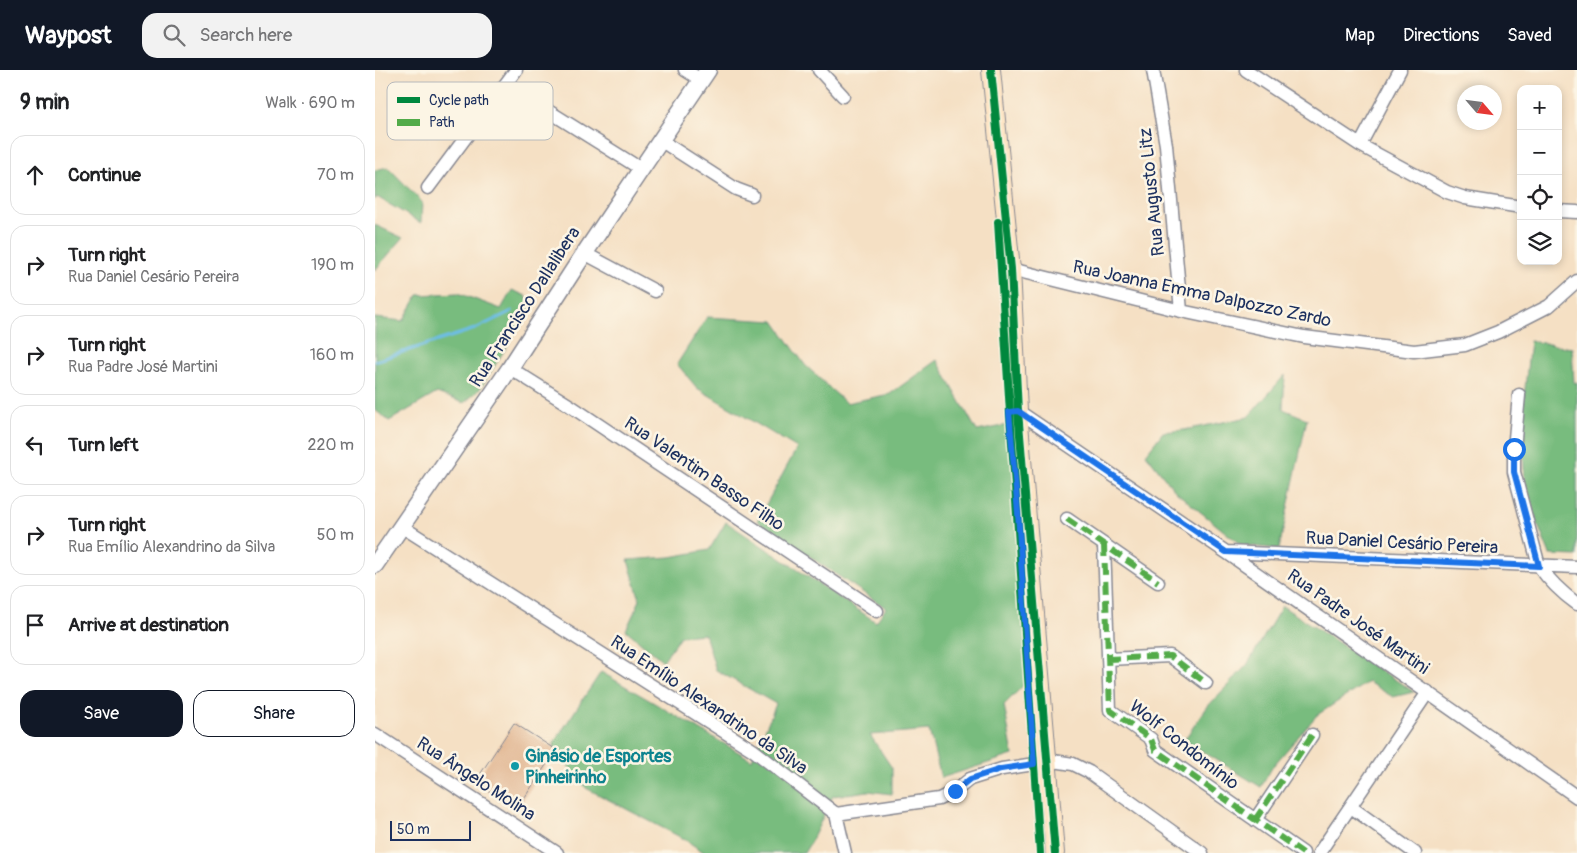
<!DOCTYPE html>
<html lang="en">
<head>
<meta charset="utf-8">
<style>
  body { margin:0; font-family:Pangolin,sans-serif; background:#f2f2f2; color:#202124 }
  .controls { position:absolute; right:15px; top:15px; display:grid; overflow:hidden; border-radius:10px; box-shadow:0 2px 8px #0003 }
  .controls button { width:45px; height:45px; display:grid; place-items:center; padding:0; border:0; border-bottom:1px solid #e0e0e0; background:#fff; color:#202124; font:25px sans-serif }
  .compass { position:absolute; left:1082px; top:15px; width:45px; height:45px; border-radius:50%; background:#fff; box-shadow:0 2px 8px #0003; rotate:118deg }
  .scale { position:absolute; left:15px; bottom:12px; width:81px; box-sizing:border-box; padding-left:5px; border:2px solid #1b2f5e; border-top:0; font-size:14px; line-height:18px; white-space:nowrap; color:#1b2f5e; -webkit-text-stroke:4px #fcf5e5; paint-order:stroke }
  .stop { position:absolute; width:15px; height:15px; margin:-11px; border:4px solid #1a73e8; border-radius:50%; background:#fff }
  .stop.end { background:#1a73e8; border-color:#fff; box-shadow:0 1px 5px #0008 }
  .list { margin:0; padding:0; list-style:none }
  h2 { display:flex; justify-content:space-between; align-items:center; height:65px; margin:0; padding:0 20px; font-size:21px }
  h2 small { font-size:16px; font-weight:400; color:#757577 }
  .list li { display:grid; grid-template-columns:32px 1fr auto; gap:15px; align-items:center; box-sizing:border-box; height:80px; margin:0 10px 10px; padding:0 10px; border:1px solid #e0e0e0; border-radius:15px }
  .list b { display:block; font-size:19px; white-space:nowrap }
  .list p { margin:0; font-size:16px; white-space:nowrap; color:#757577 }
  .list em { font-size:16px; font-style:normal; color:#757577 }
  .actions { display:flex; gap:10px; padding:15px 20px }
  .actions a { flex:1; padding:11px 0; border:1px solid #111827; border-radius:15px; text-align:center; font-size:18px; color:#111827 }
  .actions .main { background:#111827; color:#fff }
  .icon { flex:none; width:28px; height:28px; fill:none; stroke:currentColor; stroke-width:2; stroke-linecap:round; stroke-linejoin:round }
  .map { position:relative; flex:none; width:1202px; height:783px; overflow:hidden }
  header { display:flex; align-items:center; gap:30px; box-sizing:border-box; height:70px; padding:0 25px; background:#111827; color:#fff }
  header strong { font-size:24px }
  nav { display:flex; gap:28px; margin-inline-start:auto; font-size:18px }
  .search { width:350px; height:45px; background:#f2f2f2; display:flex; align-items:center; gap:12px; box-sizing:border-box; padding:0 18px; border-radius:15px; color:#757577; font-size:19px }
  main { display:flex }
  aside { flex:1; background:#fff }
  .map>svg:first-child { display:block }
</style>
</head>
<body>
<header>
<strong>Waypost</strong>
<div class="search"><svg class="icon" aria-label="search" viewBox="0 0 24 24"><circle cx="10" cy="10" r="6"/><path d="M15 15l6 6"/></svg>Search here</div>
<nav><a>Map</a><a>Directions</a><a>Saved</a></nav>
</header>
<main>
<aside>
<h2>9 min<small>Walk · 690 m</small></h2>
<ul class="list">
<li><svg class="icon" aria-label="ahead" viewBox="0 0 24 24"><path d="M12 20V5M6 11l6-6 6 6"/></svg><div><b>Continue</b></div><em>70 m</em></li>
<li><svg class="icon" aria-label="right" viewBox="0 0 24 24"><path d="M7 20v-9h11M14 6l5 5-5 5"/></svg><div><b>Turn right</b><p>Rua Daniel Cesário Pereira</p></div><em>190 m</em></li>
<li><svg class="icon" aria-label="right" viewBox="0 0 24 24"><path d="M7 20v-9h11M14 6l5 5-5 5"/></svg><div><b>Turn right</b><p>Rua Padre José Martini</p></div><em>160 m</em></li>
<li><svg class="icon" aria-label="left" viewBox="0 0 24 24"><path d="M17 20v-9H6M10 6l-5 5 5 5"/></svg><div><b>Turn left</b></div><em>220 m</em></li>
<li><svg class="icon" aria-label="right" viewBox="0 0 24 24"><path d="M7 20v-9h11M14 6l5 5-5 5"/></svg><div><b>Turn right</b><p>Rua Emílio Alexandrino da Silva</p></div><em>50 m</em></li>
<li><svg class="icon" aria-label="arrive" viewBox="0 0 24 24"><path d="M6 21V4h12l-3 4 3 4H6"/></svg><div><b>Arrive at destination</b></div></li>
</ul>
<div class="actions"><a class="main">Save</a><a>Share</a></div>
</aside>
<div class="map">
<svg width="1202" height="783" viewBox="0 0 1202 783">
  <rect width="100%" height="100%" fill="#fcf5e5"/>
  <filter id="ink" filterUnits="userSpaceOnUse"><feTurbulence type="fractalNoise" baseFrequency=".02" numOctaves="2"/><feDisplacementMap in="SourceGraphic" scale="10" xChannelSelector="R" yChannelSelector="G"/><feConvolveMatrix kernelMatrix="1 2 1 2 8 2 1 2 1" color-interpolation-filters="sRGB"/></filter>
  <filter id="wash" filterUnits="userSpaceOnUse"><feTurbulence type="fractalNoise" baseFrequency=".0096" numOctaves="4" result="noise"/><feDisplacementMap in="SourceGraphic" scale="20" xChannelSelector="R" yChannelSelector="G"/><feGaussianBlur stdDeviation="1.12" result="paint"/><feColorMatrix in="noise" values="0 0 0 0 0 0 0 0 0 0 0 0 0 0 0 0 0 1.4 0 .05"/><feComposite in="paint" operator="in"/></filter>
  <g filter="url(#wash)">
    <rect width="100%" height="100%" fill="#f5e0c4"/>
    <!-- forest -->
    <path fill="#78bc7e" stroke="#4a766e" d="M 13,97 L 47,132 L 46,153 L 2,127 L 0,130 L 0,100 Z
      M 0,155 L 28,168 L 0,200 Z
      M 137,220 L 151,226 L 156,238 L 105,319 L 89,333 L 62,323 L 14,351 L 0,340 L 0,248 L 28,251 L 43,225 L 83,223 L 126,239 Z
      M 332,247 L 399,251 L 430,295 L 471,333 L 515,324 L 562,290 L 602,361 L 639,354 L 656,608 L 629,635 L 638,685 L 566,708 L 554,660 L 495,665 L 517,698 L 517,724 L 493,721 L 458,726 L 437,770 L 429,783 L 330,783 L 309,769 L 211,718 L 181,680 L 178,674 L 226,602 L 377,690 L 401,634 L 341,600 L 330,564 L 305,566 L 288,591 L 251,560 L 265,530 L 253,490 L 295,487 L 334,480 L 351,452 L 501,552 L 511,538 L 382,451 L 422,378 L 322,318 L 302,294 Z
      M 1155,271 L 1197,278 L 1199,313 L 1202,312 L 1202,486 L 1175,485 L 1150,423 L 1147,347 Z
      M 910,305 L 908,339 L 932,349 L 904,479 L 866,475 L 801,422 L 771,384 L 788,362 L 809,360 L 873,347 Z
      M 907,536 L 1039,622 L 1018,627 L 993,612 L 942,645 L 898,696 L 886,717 L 809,670 L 833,636 L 872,595 Z"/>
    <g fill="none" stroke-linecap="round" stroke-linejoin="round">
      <!-- stream -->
      <path stroke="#6dbde8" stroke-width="3" d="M 0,291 L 100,259 L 137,241"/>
    </g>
    <g id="blocks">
      <!-- building -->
      <path fill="#e2b894" d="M 139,653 L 181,680 L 142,739 L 100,712 Z"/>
    </g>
  </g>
  <g filter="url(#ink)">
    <use href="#blocks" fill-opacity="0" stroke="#888891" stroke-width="1"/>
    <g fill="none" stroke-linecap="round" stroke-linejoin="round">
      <!-- minor casing -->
      <g stroke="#888891" stroke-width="15">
        <path id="minor" d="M 310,0 L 326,10
          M 444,0 L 468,26
          M 778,0 L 791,75 L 806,241
          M 871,0 L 985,75 L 1072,122 L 1090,128 L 1146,137
          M 151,27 L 266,99
          M 285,70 L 361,119 L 377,125
          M 985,75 L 1025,0
          M 53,118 L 141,0
          M 1183,141 L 1202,142
          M 209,183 L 280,221
          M 636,199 L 806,241 L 929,267 L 1039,281 L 1090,275 L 1123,262 L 1174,236 L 1202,211
          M 135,298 L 194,335 L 502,541
          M 1144,325 L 1139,379 L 1139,402 L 1164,496 C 1175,512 1187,523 1202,534
          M 643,341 L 851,482 L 1202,727
          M 692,449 L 783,512
          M 26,456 L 378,680 L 461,744 L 564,729 L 580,721 L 595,709 L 627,699 L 659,694 L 672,690 L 698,694 L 714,702 L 827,783
          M 729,475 L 735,640 L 776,669 L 780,680 L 928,783
          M 852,482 L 1202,497
          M 733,589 L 795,586 L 831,613
          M 0,664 L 182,783
          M 976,737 L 1040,783
          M 461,744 L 470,783
          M 880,750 L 937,665
          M 944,783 L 1053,622"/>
      </g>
      <!-- tertiary casing -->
      <g stroke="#888891" stroke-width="19">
        <path id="tertiary" d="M 0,495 L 135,298 L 203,193 L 333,0"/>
      </g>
      <!-- secondary casing -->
      <g stroke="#888891" stroke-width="20">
        <path id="secondary" d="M 616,0 L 636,199 L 643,341 L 680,783"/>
      </g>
      <!-- minor -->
      <use href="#minor" stroke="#fff" stroke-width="12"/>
      <!-- tertiary -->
      <use href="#tertiary" stroke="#fff" stroke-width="16"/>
      <!-- secondary -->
      <use href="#secondary" stroke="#fde5c5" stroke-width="18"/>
      <!-- quiet -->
      <path stroke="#52ab49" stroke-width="6" stroke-dasharray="12 6" stroke-linecap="butt" d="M 692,449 L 783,512
        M 729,475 L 735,640 L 776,669 L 780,680 L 928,783
        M 733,589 L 795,586 L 831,613
        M 880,750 L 937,665"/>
      <!-- cycleway casing -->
      <g stroke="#fcf5e5" stroke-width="11">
        <path id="cycleway" d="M 616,0 L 636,199 L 643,341 L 680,783
          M 623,152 L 635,343 L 665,783"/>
      </g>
      <!-- cycleway -->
      <use href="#cycleway" stroke="#00873e" stroke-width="8"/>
    </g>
  </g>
  <g fill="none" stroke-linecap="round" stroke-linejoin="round" filter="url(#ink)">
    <!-- route -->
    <path stroke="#1a73e8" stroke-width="6" d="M 580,721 L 595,709 L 626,699 L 659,694 L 643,443 L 634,342 L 643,341 L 851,482 L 1164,496 L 1139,402 L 1139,379"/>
  </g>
  <!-- markers -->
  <circle fill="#0f9aa8" stroke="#fcf5e5" stroke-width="2" cx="140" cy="696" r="5"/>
  <g text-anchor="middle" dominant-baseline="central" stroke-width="5" stroke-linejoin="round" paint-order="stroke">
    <!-- street labels -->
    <g font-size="18" fill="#1b2f5e" stroke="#fcf5e5">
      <text transform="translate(777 122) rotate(-96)">Rua Augusto Litz</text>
      <text transform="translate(827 224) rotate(12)">Rua Joanna Emma Dalpozzo Zardo</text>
      <text transform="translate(150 237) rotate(-57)">Rua Francisco Dallalibera</text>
      <text transform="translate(329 404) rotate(34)">Rua Valentim Basso Filho</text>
      <text transform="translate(1027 473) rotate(3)">Rua Daniel Cesário Pereira</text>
      <text transform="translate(983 552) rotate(35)">Rua Padre José Martini</text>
      <text transform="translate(334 635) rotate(34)">Rua Emílio Alexandrino da Silva</text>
      <text transform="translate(809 675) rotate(38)">Wolf Condomínio</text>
      <text transform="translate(101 709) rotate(33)">Rua Ângelo Molina</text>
    </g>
    <!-- culture labels -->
    <g font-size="18" font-weight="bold" fill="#0d838f" stroke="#fcf5e5" text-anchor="start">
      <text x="150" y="686">Ginásio de Esportes<tspan x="150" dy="21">Pinheirinho</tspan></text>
    </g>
  </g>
  <!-- legend -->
  <rect x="12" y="12" width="166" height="58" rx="8" fill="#fcf5e5" stroke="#b8babc" stroke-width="1"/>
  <rect x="22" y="27" width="23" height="6" fill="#00873e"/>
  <rect x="22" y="49" width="23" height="7" fill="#52ab49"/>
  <g font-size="14" fill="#1b2f5e">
    <text x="54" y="35">Cycle path</text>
    <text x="54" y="57">Path</text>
  </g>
</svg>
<div class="controls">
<button>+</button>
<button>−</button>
<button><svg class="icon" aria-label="locate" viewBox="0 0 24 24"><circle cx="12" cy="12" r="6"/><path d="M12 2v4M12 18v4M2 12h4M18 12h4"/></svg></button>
<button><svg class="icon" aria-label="layers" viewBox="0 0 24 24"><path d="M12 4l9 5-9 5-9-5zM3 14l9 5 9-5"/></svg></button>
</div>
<svg class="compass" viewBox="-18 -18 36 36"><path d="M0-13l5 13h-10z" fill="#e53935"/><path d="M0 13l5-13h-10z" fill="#757577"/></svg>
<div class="scale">50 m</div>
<div class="stop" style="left:1139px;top:379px"></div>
<div class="stop end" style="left:580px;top:721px"></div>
</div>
</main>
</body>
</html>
